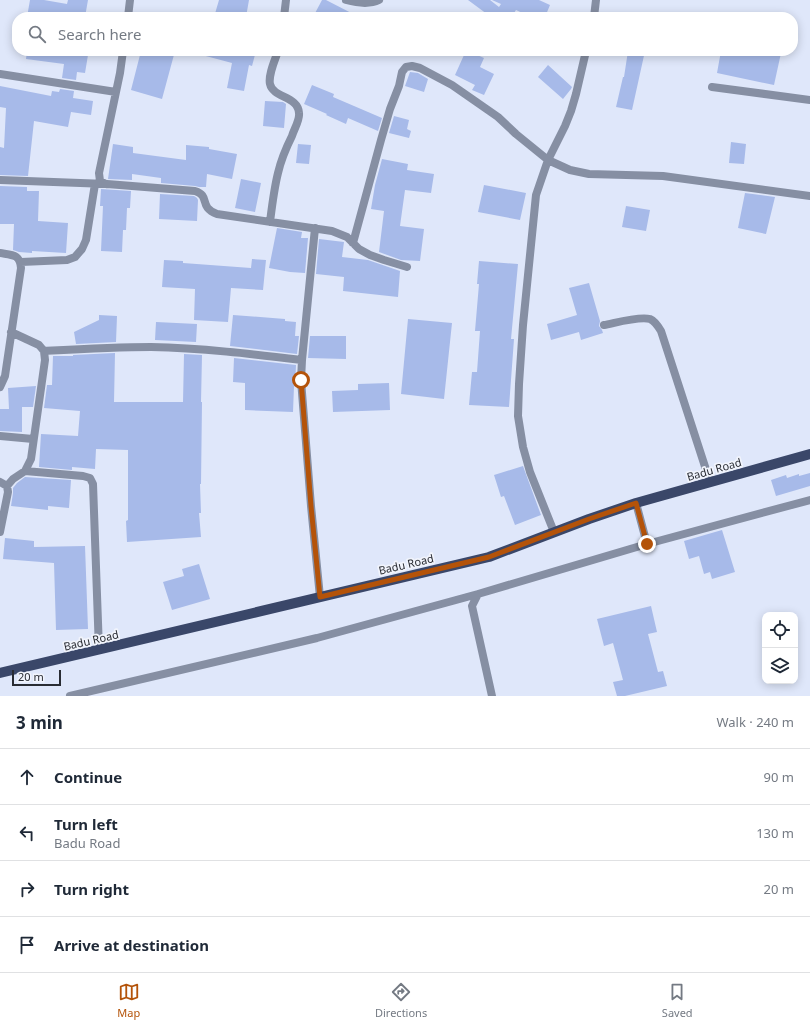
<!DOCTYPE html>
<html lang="en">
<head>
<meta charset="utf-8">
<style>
  body { margin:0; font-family:"Noto Sans",sans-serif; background:#f2f2f3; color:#1f2937 }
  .controls { position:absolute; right:12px; bottom:12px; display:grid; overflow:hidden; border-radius:8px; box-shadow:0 2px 10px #0003 }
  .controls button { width:36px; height:36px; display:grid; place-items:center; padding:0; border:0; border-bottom:1px solid #e0e1e3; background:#fff; color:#1f2937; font:20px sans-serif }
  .scale { position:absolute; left:12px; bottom:10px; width:49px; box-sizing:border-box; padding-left:4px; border:2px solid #292c33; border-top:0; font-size:11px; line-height:14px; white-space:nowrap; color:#292c33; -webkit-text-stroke:3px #f1f4fc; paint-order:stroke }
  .stop { position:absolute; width:12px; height:12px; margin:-9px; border:3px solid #b45309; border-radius:50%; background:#fff }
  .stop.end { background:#b45309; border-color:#fff; box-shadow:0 1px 4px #0008 }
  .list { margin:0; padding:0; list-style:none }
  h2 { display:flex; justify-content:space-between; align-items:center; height:52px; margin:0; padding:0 16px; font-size:17px }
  h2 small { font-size:13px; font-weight:400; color:#747a83 }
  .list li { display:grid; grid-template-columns:26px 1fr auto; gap:12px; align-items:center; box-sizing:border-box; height:56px; padding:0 16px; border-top:1px solid #e0e1e3 }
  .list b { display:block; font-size:15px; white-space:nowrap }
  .list p { margin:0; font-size:13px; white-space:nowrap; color:#747a83 }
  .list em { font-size:13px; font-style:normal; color:#747a83 }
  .icon { flex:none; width:22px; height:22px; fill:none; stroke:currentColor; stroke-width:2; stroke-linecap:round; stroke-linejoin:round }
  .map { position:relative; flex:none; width:810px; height:696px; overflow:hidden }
  .search { position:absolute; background:#fff; box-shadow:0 2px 10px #0003; left:12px; right:12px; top:12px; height:44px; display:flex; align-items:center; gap:10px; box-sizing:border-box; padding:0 14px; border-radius:16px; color:#747a83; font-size:15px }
  .sheet { height:276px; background:#fff }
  nav { display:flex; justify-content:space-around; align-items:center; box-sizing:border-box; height:56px; border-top:1px solid #e0e1e3; background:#fff; font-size:11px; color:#747a83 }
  nav a { display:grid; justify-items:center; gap:2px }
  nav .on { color:#b45309 }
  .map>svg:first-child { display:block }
</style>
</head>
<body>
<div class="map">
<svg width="810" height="696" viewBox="0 0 810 696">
  <rect width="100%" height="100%" fill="#dfe7fa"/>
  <!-- building -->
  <path fill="#a7bae9" d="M 30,0 L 44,0 L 67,4 L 68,0 L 88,0 L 85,17 L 27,17 Z
    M 219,0 L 249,0 L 246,17 L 214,17 Z
    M 322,0 L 326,0 L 359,17 L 313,17 Z
    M 468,0 L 490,0 L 499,7 L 501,4 L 492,0 L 539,0 L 550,5 L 545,17 L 531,17 L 516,10 L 512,16 L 513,17 L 491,17 Z
    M 27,51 L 65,51 L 88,55 L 85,73 L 77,72 L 76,80 L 62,78 L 64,64 L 26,59 Z
    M 141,51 L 175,51 L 162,99 L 131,90 Z
    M 203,51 L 256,51 L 252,66 L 249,65 L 244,91 L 227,88 L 232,63 L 202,55 Z
    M 468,51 L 484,58 L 480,67 L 494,74 L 484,95 L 472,90 L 475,85 L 455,75 L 464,55 L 466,55 Z
    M 628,51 L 645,51 L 632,110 L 616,107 L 623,77 L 624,77 Z
    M 721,51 L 772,51 L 781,53 L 774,85 L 717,73 Z
    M 548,65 L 572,87 L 571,89 L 563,99 L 538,77 Z
    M 410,72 L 418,73 L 428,79 L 424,92 L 405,86 Z
    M 312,85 L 334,94 L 333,97 L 382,118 L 378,131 L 348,118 L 346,124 L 326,115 L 327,114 L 304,104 Z
    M 0,86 L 51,96 L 52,91 L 59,92 L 60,89 L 74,91 L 73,98 L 93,101 L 91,115 L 71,112 L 68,127 L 34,121 L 28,176 L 0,175 L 0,147 L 4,148 L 6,108 L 0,107 Z
    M 265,101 L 283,102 L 286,104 L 284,128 L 263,126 Z
    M 394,116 L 409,120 L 407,129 L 411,131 L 409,138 L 389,133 Z
    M 731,142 L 746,144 L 744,164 L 729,163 Z
    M 113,144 L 133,147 L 133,153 L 186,160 L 186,145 L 209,147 L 209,149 L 237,154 L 232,179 L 207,174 L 206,187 L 199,187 L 195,186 L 161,183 L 161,178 L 132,174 L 132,180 L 108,179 Z
    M 298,144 L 311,145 L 309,164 L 296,163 Z
    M 382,159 L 408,164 L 407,170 L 434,174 L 431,193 L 405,190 L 400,226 L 424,229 L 420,261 L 401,260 L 379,252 L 384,211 L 371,209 L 375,185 Z
    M 241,179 L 261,183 L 255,212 L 235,208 Z
    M 484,185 L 526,193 L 520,220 L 478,212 Z
    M 0,186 L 27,187 L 27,191 L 39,191 L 38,221 L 68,223 L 66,253 L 32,251 L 32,253 L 19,252 L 13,250 L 14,224 L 0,224 Z
    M 101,189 L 131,191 L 130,208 L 127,208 L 126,230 L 123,230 L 122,252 L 101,251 L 103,206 L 100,206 Z
    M 745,193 L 775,197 L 766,234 L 738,228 Z
    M 160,194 L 194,196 L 197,198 L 198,200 L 197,221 L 159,219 Z
    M 626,206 L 650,210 L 646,231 L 622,227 Z
    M 277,228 L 302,232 L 301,238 L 308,238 L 305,273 L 290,272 L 269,268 Z
    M 319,239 L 344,242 L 342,257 L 368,260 L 400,271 L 398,297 L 343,291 L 344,277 L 316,274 Z
    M 252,259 L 266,260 L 263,290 L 231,288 L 228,322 L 194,320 L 195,289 L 162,287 L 164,260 L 183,261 L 183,263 L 251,268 Z
    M 479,261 L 518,264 L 511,339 L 514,339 L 509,407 L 469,405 L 472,372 L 477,372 L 480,331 L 475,331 L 479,284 L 477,284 Z
    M 589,283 L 600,321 L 599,326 L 602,330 L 603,333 L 581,340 L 579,332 L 551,340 L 547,324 L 577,315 L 569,288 Z
    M 99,315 L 117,316 L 116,342 L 76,344 L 74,332 L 99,320 Z
    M 233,315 L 285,319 L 285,321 L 296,322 L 295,336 L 299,336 L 297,354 L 230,346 Z
    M 408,319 L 452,323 L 444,399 L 401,394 Z
    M 156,322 L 197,324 L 196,342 L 155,340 Z
    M 310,336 L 346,336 L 346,359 L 308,358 Z
    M 115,353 L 114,402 L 183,402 L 184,354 L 202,355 L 201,402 L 202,402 L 201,484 L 200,484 L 201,513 L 199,513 L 201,537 L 127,542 L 126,521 L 128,520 L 128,450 L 96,449 L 95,469 L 72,467 L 72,470 L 39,467 L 41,434 L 78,436 L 80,411 L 44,408 L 47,385 L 52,385 L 53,356 L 73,356 L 73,355 Z
    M 234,358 L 296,365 L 295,386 L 294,386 L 293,412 L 245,410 L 245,383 L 233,382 Z
    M 389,383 L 390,410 L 333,412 L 332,391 L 358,390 L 358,384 Z
    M 36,386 L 33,407 L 22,407 L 22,432 L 0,431 L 0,409 L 9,409 L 8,388 Z
    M 523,466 L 541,515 L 515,525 L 504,496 L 501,497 L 494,475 Z
    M 810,473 L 810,486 L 776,496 L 771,480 L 786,475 L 787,478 L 799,474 L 799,476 Z
    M 25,477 L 71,480 L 69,508 L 48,506 L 48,510 L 11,506 L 13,493 L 13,488 L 17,483 Z
    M 722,530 L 735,572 L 712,579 L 710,572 L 704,574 L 699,556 L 689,559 L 684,541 Z
    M 5,538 L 34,541 L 34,547 L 85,546 L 88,629 L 56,630 L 54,563 L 3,559 Z
    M 199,564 L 210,599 L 172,610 L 163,582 L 184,576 L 182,569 Z
    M 651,606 L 657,632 L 648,634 L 658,672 L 663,671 L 667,686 L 625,696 L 617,696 L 613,682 L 623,680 L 613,643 L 604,646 L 597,619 Z"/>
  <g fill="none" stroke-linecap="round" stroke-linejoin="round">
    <!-- service -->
    <path stroke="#868fa3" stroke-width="8" d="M 604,325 C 615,323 639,316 650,319 C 655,321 658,326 661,331 L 710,482
      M 647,544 L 810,500
      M 70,696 L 317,638 L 478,594
      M 492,696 L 472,606 L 478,594 L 647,544 L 636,503"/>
    <!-- minor -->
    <path stroke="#868fa3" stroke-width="8" d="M 346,0 C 357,3 369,5 379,0
      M 128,17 L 130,0
      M 284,17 L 286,0
      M 594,17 L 596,0
      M 0,74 L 116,92
      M 712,87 L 810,100
      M 0,180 L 107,184 L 195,191 C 211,196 198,207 217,214 L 332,231 L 347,237 L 359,249 L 370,255 L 384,260 L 407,267
      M 106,184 L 100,181 L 99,173 L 120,73 L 123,51
      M 270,222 C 272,206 274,189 278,173 C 281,160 286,148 292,136 C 294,129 300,120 299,113 C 298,96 273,98 270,84 C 268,75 275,60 278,51
      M 315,228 L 302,360 L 301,380 L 311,506 L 320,597
      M 353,243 L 381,140 L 390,109 L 399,86 L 402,72 L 406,67 L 412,66 L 420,68 L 452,85 L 498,117 L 516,134 L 548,160 L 570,170 L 589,174 L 663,176 L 810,196
      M 0,253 C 12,255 20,254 21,268 L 5,376 L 0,387
      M 21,262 L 67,260 L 75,257 L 82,249 L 86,240 L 95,184
      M 44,351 C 80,349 115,347 151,347 C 201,348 252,354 302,360
      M 0,436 L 33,439
      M 25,471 L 83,476 L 90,478 L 93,484 L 99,650
      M 0,482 L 7,486
      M 0,532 L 8,492 L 7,486 L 13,479 L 25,471 L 31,459 L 45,360 L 44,351 L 39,345 L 11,332
      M 554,532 L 530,472 L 523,447 L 518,416 L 519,384 L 523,325 L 536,195 L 548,160 L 565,126 L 571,111 L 576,94 L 586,51"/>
    <!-- primary -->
    <path stroke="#3a4769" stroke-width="10" d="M 0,673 L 489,557 L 589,519 L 636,503 L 810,454"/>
  </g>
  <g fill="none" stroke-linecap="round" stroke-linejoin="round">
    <!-- route -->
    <path stroke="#b45309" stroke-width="5" d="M 301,380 L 311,506 L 320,597 L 489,557 L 589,519 L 636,503 L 647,544"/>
  </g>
  <g text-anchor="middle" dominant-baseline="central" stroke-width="3.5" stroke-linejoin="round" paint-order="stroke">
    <!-- street labels -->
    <g font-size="11" fill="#292c33" stroke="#f1f4fc">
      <text transform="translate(714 469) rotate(-16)">Badu Road</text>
      <text transform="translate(406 564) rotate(-13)">Badu Road</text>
      <text transform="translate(91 640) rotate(-13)">Badu Road</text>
    </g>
  </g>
</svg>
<div class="controls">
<button><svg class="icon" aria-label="locate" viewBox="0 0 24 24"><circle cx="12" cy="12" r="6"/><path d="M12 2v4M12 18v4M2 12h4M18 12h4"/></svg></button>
<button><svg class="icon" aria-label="layers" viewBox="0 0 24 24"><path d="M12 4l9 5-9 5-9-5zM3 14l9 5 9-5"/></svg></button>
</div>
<div class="scale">20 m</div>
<div class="stop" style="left:301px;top:380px"></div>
<div class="stop end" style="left:647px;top:544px"></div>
<div class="search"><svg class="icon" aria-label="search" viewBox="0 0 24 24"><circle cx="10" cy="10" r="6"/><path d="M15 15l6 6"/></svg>Search here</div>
</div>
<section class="sheet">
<h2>3 min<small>Walk · 240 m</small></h2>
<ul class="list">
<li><svg class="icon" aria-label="ahead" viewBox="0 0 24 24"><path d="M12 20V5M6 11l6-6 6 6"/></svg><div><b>Continue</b></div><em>90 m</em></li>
<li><svg class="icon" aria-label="left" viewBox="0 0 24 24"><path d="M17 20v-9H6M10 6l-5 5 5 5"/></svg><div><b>Turn left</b><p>Badu Road</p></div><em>130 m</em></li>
<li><svg class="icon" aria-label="right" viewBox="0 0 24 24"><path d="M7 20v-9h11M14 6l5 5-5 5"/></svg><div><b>Turn right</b></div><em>20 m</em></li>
<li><svg class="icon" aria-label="arrive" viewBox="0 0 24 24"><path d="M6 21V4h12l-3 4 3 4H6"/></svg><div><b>Arrive at destination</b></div></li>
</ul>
</section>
<nav>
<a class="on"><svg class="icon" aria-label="map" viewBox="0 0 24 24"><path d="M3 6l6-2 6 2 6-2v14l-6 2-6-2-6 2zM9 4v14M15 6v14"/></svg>Map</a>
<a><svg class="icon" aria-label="directions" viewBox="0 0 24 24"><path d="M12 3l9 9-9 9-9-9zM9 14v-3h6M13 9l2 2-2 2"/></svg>Directions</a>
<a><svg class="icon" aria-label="saved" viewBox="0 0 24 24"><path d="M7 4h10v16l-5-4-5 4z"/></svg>Saved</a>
</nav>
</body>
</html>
